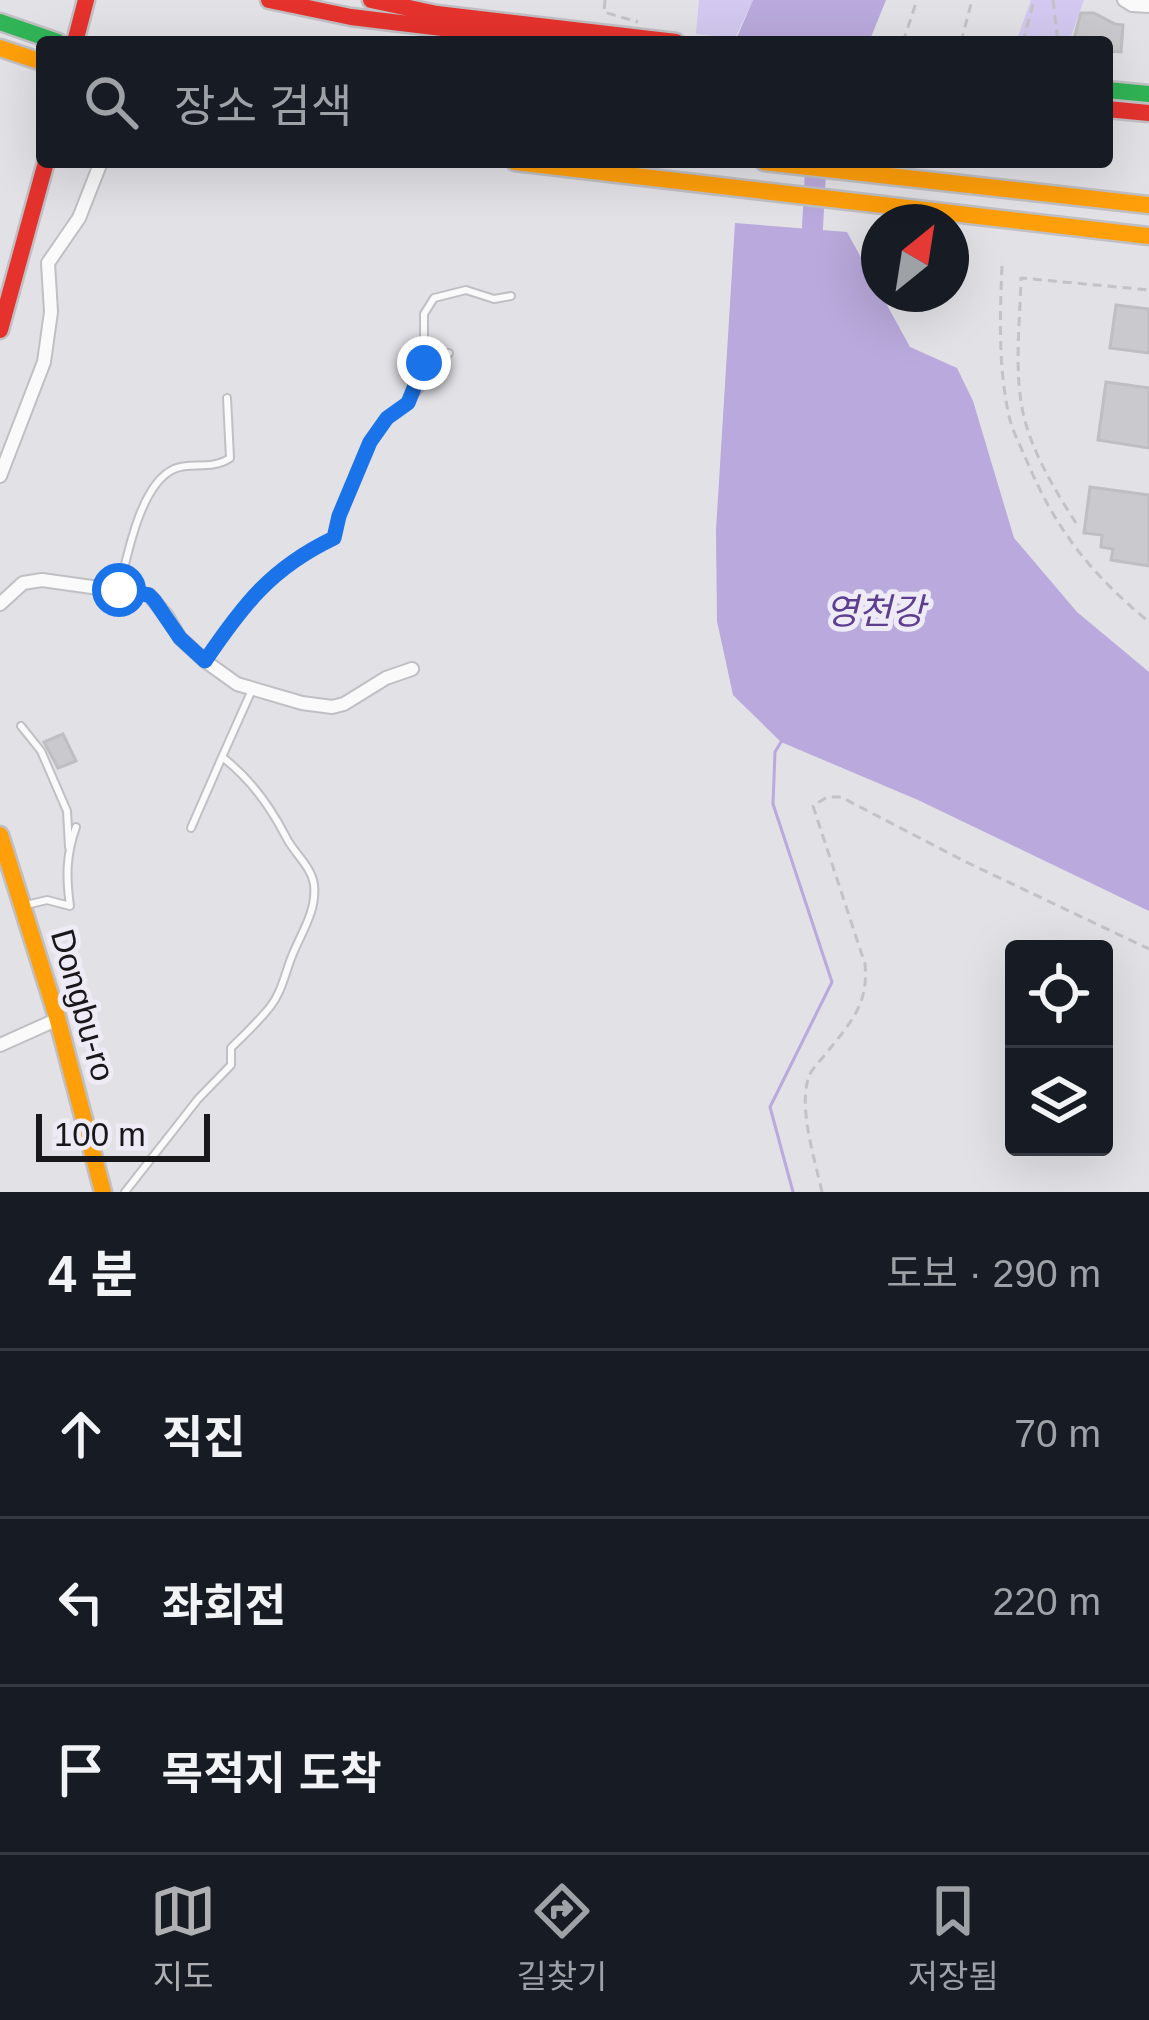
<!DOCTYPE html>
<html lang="ko">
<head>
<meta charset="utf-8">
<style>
  body { margin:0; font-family:Arial,"Noto Sans KR",sans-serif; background:#20242c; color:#f1f3f6 }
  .controls { position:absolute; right:36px; bottom:36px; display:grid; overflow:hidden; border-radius:12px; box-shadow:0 12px 48px #0002 }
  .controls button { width:108px; height:108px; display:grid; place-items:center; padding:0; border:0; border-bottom:3px solid #363941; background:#171b24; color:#f1f3f6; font:60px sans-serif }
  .compass { position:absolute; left:861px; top:204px; width:108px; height:108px; border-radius:50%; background:#171b24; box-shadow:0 12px 48px #0002; rotate:30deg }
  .scale { position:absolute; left:36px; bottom:30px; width:174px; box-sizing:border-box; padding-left:12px; border:6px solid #18171a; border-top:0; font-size:33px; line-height:42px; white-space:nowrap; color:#18171a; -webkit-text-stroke:9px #eeebf7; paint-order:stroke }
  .stop { position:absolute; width:36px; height:36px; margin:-27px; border:9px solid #1a73e8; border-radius:50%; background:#fff }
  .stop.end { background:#1a73e8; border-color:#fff; box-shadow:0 3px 12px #0008 }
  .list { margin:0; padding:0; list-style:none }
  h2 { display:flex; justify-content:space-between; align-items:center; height:156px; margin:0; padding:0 48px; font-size:51px }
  h2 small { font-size:39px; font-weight:400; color:#9ea1a6 }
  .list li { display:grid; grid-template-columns:78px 1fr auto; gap:36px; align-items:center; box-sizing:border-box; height:168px; padding:0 48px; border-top:3px solid #363941 }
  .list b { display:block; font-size:45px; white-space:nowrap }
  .list em { font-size:39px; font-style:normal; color:#9ea1a6 }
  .icon { flex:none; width:66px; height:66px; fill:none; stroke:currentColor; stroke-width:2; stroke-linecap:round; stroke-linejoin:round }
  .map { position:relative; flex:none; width:1149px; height:1192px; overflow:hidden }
  .search { position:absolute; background:#171b24; box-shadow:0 12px 48px #0002; left:36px; right:36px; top:36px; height:132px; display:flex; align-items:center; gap:30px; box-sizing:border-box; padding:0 42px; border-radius:12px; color:#9ea1a6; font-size:45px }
  .sheet { height:660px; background:#171b24 }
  nav { display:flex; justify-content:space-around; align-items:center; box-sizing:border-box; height:168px; border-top:3px solid #363941; background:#171b24; font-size:33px; color:#9ea1a6 }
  nav a { display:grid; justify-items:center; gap:6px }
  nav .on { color:#afb0b3 }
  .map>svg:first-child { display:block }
</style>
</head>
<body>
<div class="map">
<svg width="1149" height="1192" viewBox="0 0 1149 1192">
  <rect width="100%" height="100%" fill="#e2e1e6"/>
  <!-- green -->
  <path fill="#d3c8ef" d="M 699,0 L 753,0 L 735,38 L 696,34 Z
    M 1031,0 L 1084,0 L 1069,42 L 1016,42 Z"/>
  <!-- water -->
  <path fill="#b9a9dc" d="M 753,0 L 886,0 L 869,42 L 735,42 Z
    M 735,223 L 847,232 L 910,347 L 957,368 L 973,401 L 1014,538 L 1077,612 L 1149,672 L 1149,911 L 918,800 L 781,742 L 733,695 L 717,621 L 716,530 Z"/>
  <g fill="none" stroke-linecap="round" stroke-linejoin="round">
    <!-- stream -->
    <path stroke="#b9a9dc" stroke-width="3" d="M 781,742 L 775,752 L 773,804 L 832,982 L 770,1107 L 793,1192"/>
    <!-- river -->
    <path stroke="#b9a9dc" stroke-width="21" d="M 811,255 L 816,162"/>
  </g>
  <!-- building -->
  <path fill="#cac9cd" stroke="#bfbec2" stroke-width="3" d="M 1081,13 L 1094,13 L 1115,24 L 1123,25 L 1121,52 L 1107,51 L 1107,42 L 1073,42 Z
    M 1116,305 L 1149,309 L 1149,353 L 1110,348 Z
    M 1106,382 L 1149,388 L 1149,448 L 1098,440 Z
    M 1090,487 L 1149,495 L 1149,566 L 1111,560 L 1113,549 L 1101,547 L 1102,535 L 1084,533 Z
    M 63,734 L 76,761 L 58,768 L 44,742 Z"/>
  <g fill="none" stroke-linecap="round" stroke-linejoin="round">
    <!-- lane casing -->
    <g stroke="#c0bfc3" stroke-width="10">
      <path id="lane" d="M 414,395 L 449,353
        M 119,590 C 127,557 140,484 174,469 C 190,461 211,471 230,458 L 227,398
        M 207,658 C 244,604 274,567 334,538 L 339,516 L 370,442 L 387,418 L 408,403 L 424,363 L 424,314 L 434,298 L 466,290 L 494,299 L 511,296
        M 21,726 L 41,751 L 67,811 L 69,847
        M 191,828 L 222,757
        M 26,905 L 47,900 L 70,906 C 66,877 66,855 76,827
        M 125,1192 L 198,1099 L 231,1065 L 231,1048 C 244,1035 258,1022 270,1007 C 282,992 285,973 292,956 C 301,933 317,911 314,885 C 312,867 293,852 286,837 C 270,806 250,778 222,757 L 251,692"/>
    </g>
    <!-- street casing -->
    <g stroke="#c0bfc3" stroke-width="16">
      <path id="street" d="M 1124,0 L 1132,5 L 1149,6
        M 0,476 L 44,362 L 51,312 L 48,263 L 79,218 L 101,162
        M 0,604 L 23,583 L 42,580 L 149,595 L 167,616 L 180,638 L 205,661 L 237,684 L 302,703 L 332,707 L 344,704 L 386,678 L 412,669
        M 0,1045 L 58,1019"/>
    </g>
    <!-- fast casing -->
    <g stroke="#c0bfc3" stroke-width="21">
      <path id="fast" d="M 0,22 L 58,42
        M 1107,90 L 1149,94"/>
    </g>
    <!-- slow casing -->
    <g stroke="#c0bfc3" stroke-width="21">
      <path id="slow" d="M 0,48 L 42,62
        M 515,162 L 1149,236
        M 764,162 L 1149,205
        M 0,835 L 57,1017 L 103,1192"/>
    </g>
    <!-- jam casing -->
    <g stroke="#c0bfc3" stroke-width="21">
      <path id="jam" d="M 269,0 L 351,17 L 558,42
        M 371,0 L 437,14 L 676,42
        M 75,42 L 86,0
        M 1107,109 L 1149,113
        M 0,330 L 46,162"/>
    </g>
    <!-- path -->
    <path stroke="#c3c2c4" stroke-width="3" stroke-dasharray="9 6" stroke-linecap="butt" d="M 605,0 L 604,12 L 638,22
      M 1053,0 L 1058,42
      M 903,42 L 917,0
      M 961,42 L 972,0
      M 1023,42 L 1034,0
      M 1002,266 C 1000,315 998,366 1009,416 C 1012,430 1020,445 1026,459 C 1055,529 1091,574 1149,622
      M 1076,523 C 1056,492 1035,457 1025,421 C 1013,376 1020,324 1021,278 L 1149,290
      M 822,1192 C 815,1160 799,1111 808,1079 C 810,1071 819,1062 824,1056 C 849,1024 869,1006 865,964 L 813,806 L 827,797 L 841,797 L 964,861 L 1149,949"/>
    <!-- lane -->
    <use href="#lane" stroke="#fbfafb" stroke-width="6"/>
    <!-- street -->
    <use href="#street" stroke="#fbfafb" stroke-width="12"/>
    <!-- fast -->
    <use href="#fast" stroke="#30b455" stroke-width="16"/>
    <!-- slow -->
    <use href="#slow" stroke="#ff9f0a" stroke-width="16"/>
    <!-- jam -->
    <use href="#jam" stroke="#e5322d" stroke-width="16"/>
  </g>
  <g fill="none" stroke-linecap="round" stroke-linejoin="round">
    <!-- route -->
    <path stroke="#1a73e8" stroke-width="15" d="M 119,590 L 149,595 L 154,600 L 180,638 L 205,661 C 243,605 271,568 334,538 L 339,516 L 370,442 L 387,418 L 408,403 L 424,363"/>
  </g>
  <g text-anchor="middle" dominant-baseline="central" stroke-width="10" stroke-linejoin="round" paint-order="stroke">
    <!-- street labels -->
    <g font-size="33" fill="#18171a" stroke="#eeebf7">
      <text transform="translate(83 1005) rotate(74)">Dongbu-ro</text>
    </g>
    <!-- water labels -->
    <g font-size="36" font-style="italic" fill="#5d3e91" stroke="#eeebf7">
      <text x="875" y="611">영천강</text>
    </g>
  </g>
</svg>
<div class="controls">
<button><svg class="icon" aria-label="locate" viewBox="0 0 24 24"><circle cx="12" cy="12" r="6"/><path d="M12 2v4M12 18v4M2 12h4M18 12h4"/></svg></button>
<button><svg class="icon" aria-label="layers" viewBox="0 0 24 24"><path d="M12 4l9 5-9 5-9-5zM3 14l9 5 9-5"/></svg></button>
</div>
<svg class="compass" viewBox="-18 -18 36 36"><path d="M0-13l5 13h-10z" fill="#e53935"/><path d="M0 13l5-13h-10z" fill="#9ea1a6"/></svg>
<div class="scale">100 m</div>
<div class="stop" style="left:119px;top:590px"></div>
<div class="stop end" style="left:424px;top:363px"></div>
<div class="search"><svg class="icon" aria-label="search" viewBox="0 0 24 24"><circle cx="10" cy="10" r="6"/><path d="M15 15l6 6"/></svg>장소 검색</div>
</div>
<section class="sheet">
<h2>4 분<small>도보 · 290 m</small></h2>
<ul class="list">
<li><svg class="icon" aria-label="ahead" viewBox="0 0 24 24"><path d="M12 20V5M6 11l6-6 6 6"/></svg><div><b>직진</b></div><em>70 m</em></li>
<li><svg class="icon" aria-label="left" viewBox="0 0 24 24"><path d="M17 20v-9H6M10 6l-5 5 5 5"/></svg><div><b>좌회전</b></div><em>220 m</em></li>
<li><svg class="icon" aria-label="arrive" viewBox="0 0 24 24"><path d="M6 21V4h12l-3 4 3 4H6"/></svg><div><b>목적지 도착</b></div></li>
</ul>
</section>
<nav>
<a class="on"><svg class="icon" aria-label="map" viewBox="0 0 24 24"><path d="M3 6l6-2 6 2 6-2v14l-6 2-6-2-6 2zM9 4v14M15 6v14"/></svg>지도</a>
<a><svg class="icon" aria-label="directions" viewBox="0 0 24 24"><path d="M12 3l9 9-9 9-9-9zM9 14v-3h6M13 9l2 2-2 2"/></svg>길찾기</a>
<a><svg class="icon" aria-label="saved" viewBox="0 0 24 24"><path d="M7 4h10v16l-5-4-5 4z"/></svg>저장됨</a>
</nav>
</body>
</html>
